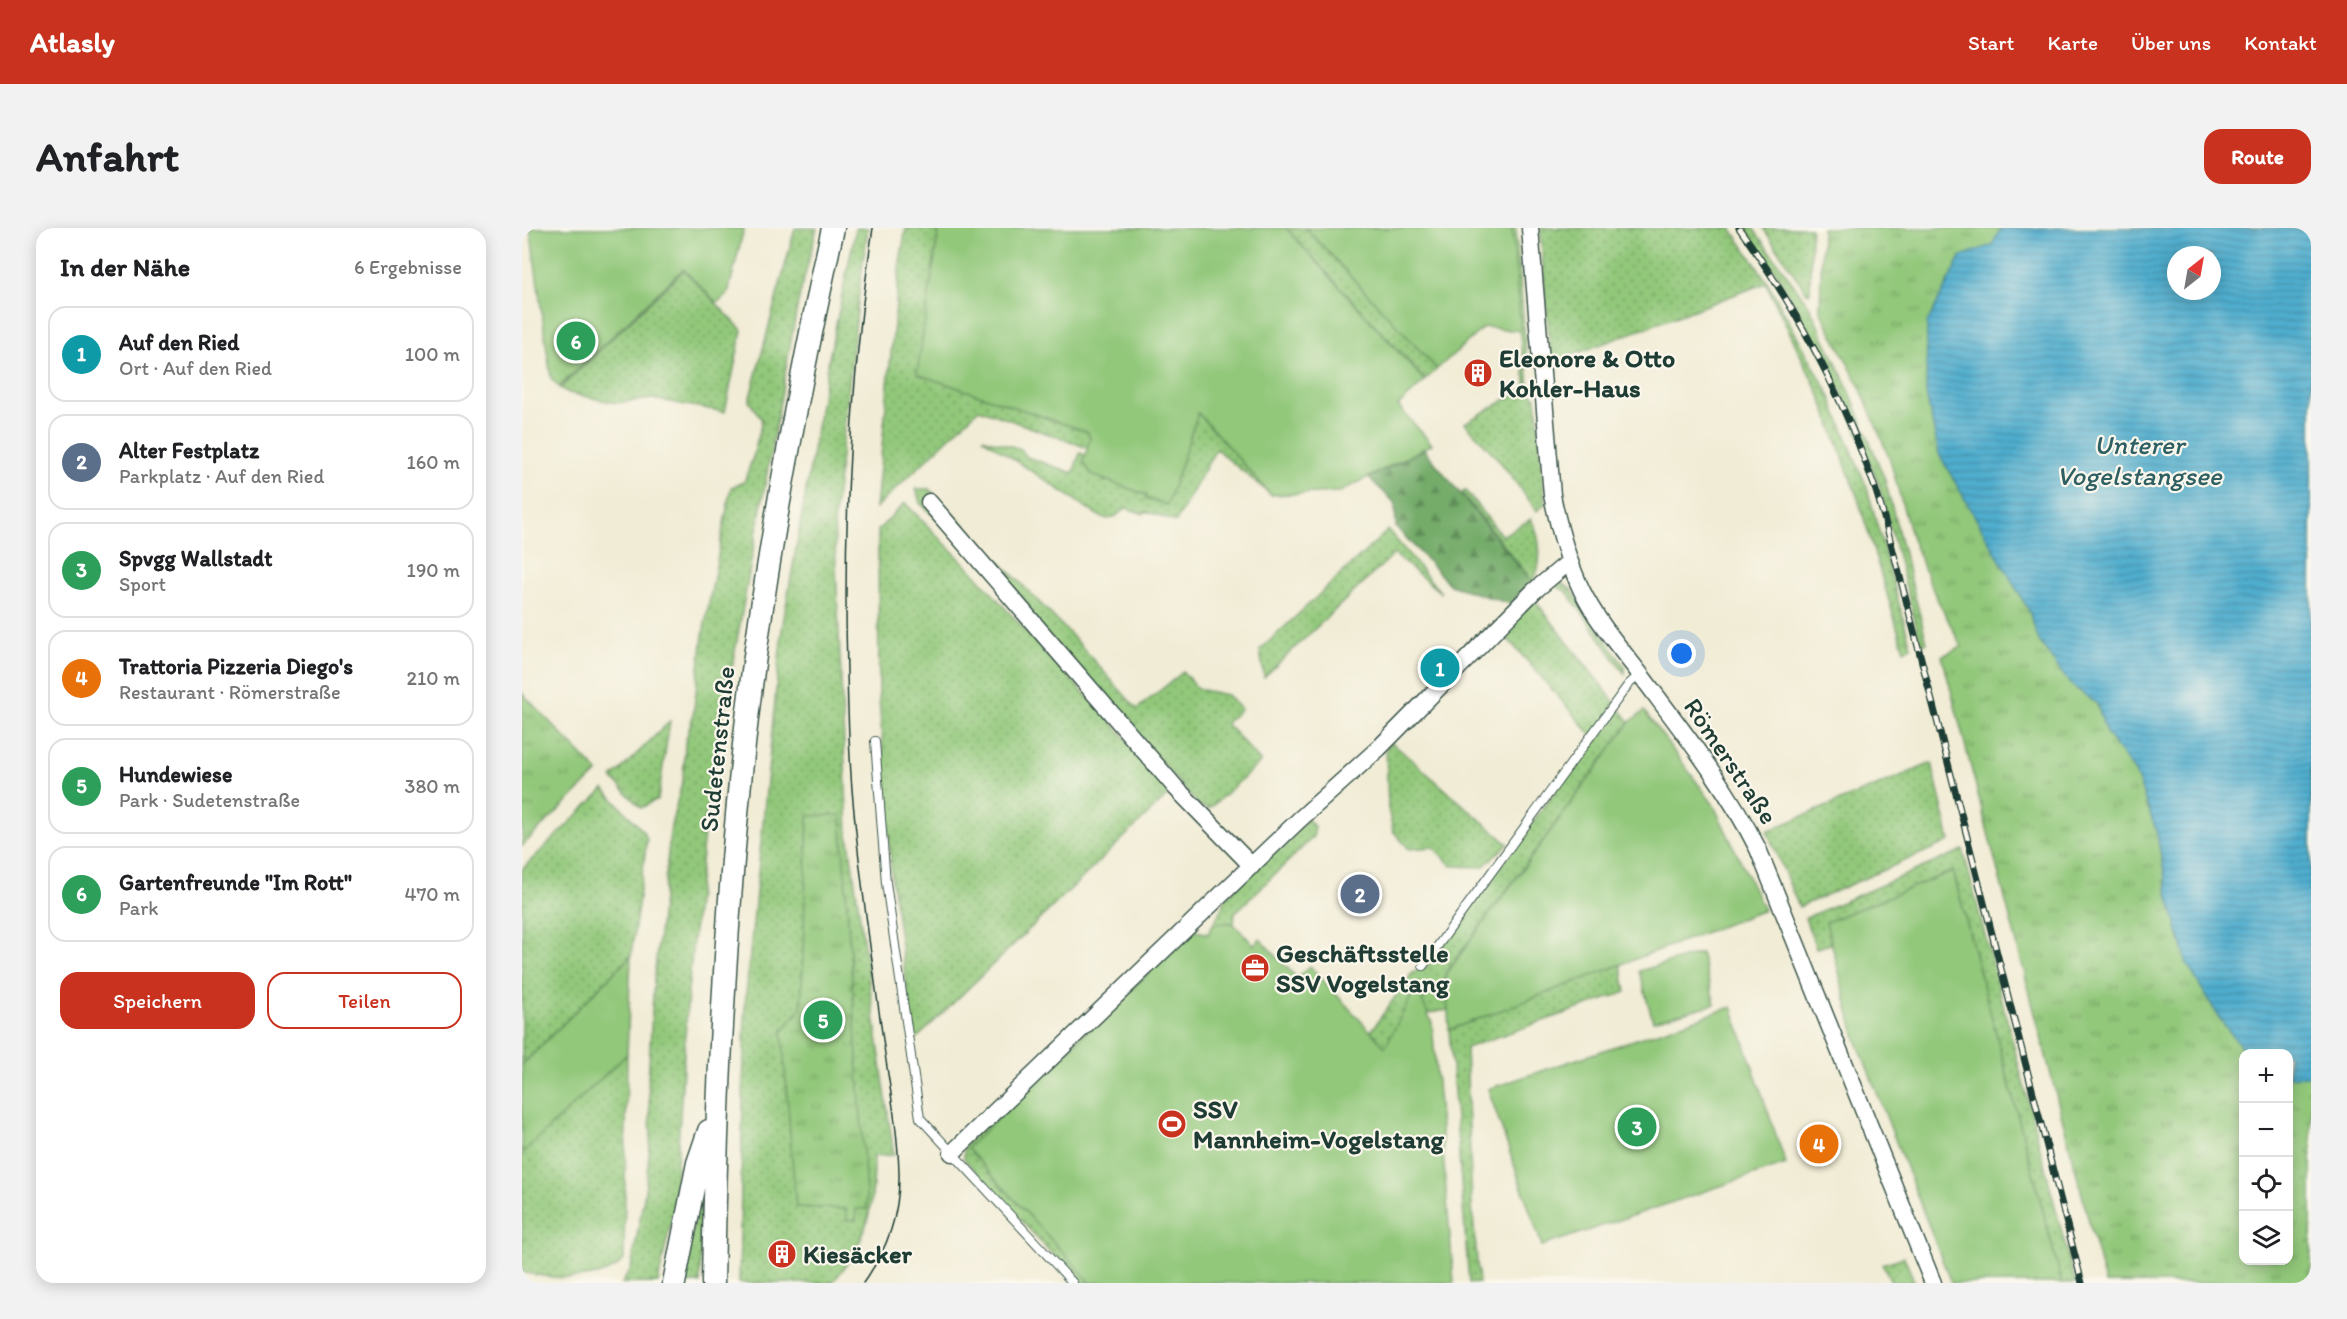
<!DOCTYPE html>
<html lang="de">
<head>
<meta charset="utf-8">
<style>
  body { margin:0; font-family:Itim,sans-serif; background:#f2f2f2; color:#202124 }
  .controls { position:absolute; right:18px; bottom:18px; display:grid; overflow:hidden; border-radius:12px; box-shadow:0 3px 15px #0003 }
  .controls button { width:54px; height:54px; display:grid; place-items:center; padding:0; border:0; border-bottom:2px solid #e0e0e0; background:#fff; color:#202124; font:30px sans-serif }
  .compass { position:absolute; left:1645px; top:18px; width:54px; height:54px; border-radius:50%; background:#fff; box-shadow:0 3px 15px #0003; rotate:31deg }
  .you { position:absolute; left:1160px; top:426px; width:21px; height:21px; margin:-15px; border:4px solid #fff; border-radius:50%; background:#1a73e8; box-shadow:0 0 0 9px #1a73e833 }
  .badge { display:grid; place-items:center; width:39px; height:39px; border-radius:50%; background:#c8321e; color:#fff; font-size:20px; font-weight:700 }
  .pin { position:absolute; translate:-50% -50%; border:3px solid #fff; box-shadow:0 2px 6px #0006 }
  .list { margin:0; padding:0; list-style:none }
  h2 { display:flex; justify-content:space-between; align-items:center; height:78px; margin:0; padding:0 24px; font-size:26px }
  h2 small { font-size:20px; font-weight:400; color:#757577 }
  .list li { display:grid; grid-template-columns:39px 1fr auto; gap:18px; align-items:center; box-sizing:border-box; height:96px; margin:0 12px 12px; padding:0 12px; border:2px solid #e0e0e0; border-radius:18px }
  .list b { display:block; font-size:22px; white-space:nowrap }
  .list p { margin:0; font-size:20px; white-space:nowrap; color:#757577 }
  .list em { font-size:20px; font-style:normal; color:#757577 }
  .actions { display:flex; gap:12px; padding:18px 24px }
  .actions a { flex:1; padding:14px 0; border:2px solid #c8321e; border-radius:18px; text-align:center; font-size:21px; color:#c8321e }
  .actions .main { background:#c8321e; color:#fff }
  .icon { flex:none; width:33px; height:33px; fill:none; stroke:currentColor; stroke-width:2; stroke-linecap:round; stroke-linejoin:round }
  .map { position:relative; flex:none; width:1789px; height:1055px; overflow:hidden; border-radius:18px }
  header { display:flex; align-items:center; gap:36px; box-sizing:border-box; height:84px; padding:0 30px; background:#c8321e; color:#fff }
  header strong { font-size:28px }
  nav { display:flex; gap:33px; margin-inline-start:auto; font-size:21px }
  .intro { display:flex; align-items:center; justify-content:space-between; box-sizing:border-box; height:144px; padding:0 36px }
  h1 { margin:0; font-size:42px }
  .button { padding:15px 27px; border-radius:18px; background:#c8321e; color:#fff; font-size:21px; font-weight:700 }
  main { display:flex; gap:36px; padding:0 36px }
  aside { flex:1; background:#fff; border-radius:18px; box-shadow:0 3px 15px #0003 }
  .map>svg:first-child { display:block }
</style>
</head>
<body>
<header>
<strong>Atlasly</strong>
<nav><a>Start</a><a>Karte</a><a>Über uns</a><a>Kontakt</a></nav>
</header>
<div class="intro"><h1>Anfahrt</h1><a class="button">Route</a></div>
<main>
<aside>
<h2>In der Nähe<small>6 Ergebnisse</small></h2>
<ul class="list">
<li><span class="badge" style="background:#0f9aa8">1</span><div><b>Auf den Ried</b><p>Ort · Auf den Ried</p></div><em>100 m</em></li>
<li><span class="badge" style="background:#5c6f8a">2</span><div><b>Alter Festplatz</b><p>Parkplatz · Auf den Ried</p></div><em>160 m</em></li>
<li><span class="badge" style="background:#2e9e5b">3</span><div><b>Spvgg Wallstadt</b><p>Sport</p></div><em>190 m</em></li>
<li><span class="badge" style="background:#e8710a">4</span><div><b>Trattoria Pizzeria Diego's</b><p>Restaurant · Römerstraße</p></div><em>210 m</em></li>
<li><span class="badge" style="background:#2e9e5b">5</span><div><b>Hundewiese</b><p>Park · Sudetenstraße</p></div><em>380 m</em></li>
<li><span class="badge" style="background:#2e9e5b">6</span><div><b>Gartenfreunde &quot;Im Rott&quot;</b><p>Park</p></div><em>470 m</em></li>
</ul>
<div class="actions"><a class="main">Speichern</a><a>Teilen</a></div>
</aside>
<div class="map">
<svg width="1789" height="1055" viewBox="0 0 1789 1055">
  <defs>
    <pattern id="grass-dots" width="8" height="8" patternUnits="userSpaceOnUse" patternTransform="scale(1.5)"><rect width="8" height="8" fill="#92c87a"/><path d="M2 2h.1M6 6h.1" fill="none" stroke="#77a465" stroke-width="1.8" stroke-linecap="round"/></pattern>
    <pattern id="forest-firs" width="22" height="20" patternUnits="userSpaceOnUse" patternTransform="scale(1.5)"><rect width="22" height="20" fill="#75ac6a"/><path d="M5 1l3.5 6h-7zM16 11l3.5 6h-7z" fill="#5f8d58"/></pattern>
    <pattern id="park-tufts" width="24" height="20" patternUnits="userSpaceOnUse" patternTransform="scale(1.5)"><rect width="24" height="20" fill="#92c87a"/><path d="M3 7l-1-3M5 7V3M7 7l1-3M15 17l-1-3M17 17v-4M19 17l1-3" fill="none" stroke="#77a465"/></pattern>
    <pattern id="water-rules" width="6" height="5" patternUnits="userSpaceOnUse" patternTransform="scale(1.5)"><rect width="6" height="5" fill="#50adce"/><path d="M0 2.5h6" fill="none" stroke="#428ea8"/></pattern>
  </defs>
  <rect width="100%" height="100%" fill="#fbf7ec"/>
  <filter id="ink" filterUnits="userSpaceOnUse"><feTurbulence type="fractalNoise" baseFrequency=".0167" numOctaves="2"/><feDisplacementMap in="SourceGraphic" scale="12" xChannelSelector="R" yChannelSelector="G"/><feConvolveMatrix kernelMatrix="1 2 1 2 8 2 1 2 1" color-interpolation-filters="sRGB"/></filter>
  <filter id="wash" filterUnits="userSpaceOnUse"><feTurbulence type="fractalNoise" baseFrequency=".008" numOctaves="4" result="noise"/><feDisplacementMap in="SourceGraphic" scale="24" xChannelSelector="R" yChannelSelector="G"/><feGaussianBlur stdDeviation="1.35" result="paint"/><feColorMatrix in="noise" values="0 0 0 0 0 0 0 0 0 0 0 0 0 0 0 0 0 1.4 0 .05"/><feComposite in="paint" operator="in"/></filter>
  <g filter="url(#wash)">
    <rect width="100%" height="100%" fill="#f1ecd5"/>
    <!-- grass -->
    <path fill="url(#grass-dots)" stroke="#588257" stroke-width="1.5" d="M 273,0 L 295,0 L 276,74 L 184,584 L 166,764 L 152,980 L 136,1055 L 100,1055 L 109,1041 L 123,963 L 129,907 L 126,852 L 132,750 L 149,598 L 161,551 L 163,515 L 171,488 L 181,406 L 209,259 L 222,254 L 232,226 L 240,192 L 227,173 Z
      M 334,0 L 346,0 L 338,56 L 312,292 L 326,606 L 372,927 L 352,928 C 352,980 346,1014 310,1055 L 217,1055 L 223,776 L 260,401 L 307,130 Z
      M 384,0 L 417,0 L 396,146 L 566,204 L 598,163 L 566,220 L 457,181 L 354,280 L 378,33 Z
      M 764,0 L 785,0 L 915,141 L 903,152 Z
      M 986,0 L 994,0 L 1007,161 L 1006,163 L 1014,169 L 1023,276 L 1015,283 L 976,231 L 943,195 L 1004,160 Z
      M 1018,0 L 1209,0 L 1246,55 L 1306,164 L 1345,260 L 1389,419 L 1382,422 L 1336,271 L 1298,168 L 1244,55 L 1029,135 Z
      M 1223,0 L 1231,0 L 1287,78 L 1328,164 L 1363,252 L 1405,415 L 1399,416 L 1357,257 L 1317,158 L 1257,49 Z
      M 1241,0 L 1289,0 L 1288,65 L 1285,65 Z
      M 162,42 L 220,102 L 203,184 L 131,171 L 94,175 L 47,165 L 38,160 Z
      M 676,185 L 749,267 L 694,221 L 654,294 L 623,283 L 622,286 L 604,280 L 594,288 L 586,291 L 577,288 L 460,210 L 499,221 L 505,229 L 551,245 L 558,225 L 563,227 L 583,254 L 584,252 L 625,267 L 624,270 L 627,271 Z
      M 394,261 L 407,261 L 552,410 L 615,481 L 661,444 L 676,461 L 705,467 L 719,481 L 704,495 L 739,534 L 687,581 L 677,577 L 463,338 L 398,275 Z
      M 943,262 L 980,308 L 1009,291 C 1019,309 1021,335 1011,354 L 940,265 Z
      M 383,275 L 453,346 L 518,419 L 580,484 L 650,563 L 392,813 L 370,653 L 357,470 L 356,302 Z
      M 866,302 L 919,365 L 872,326 L 742,449 L 738,422 Z
      M 1038,354 L 1049,361 L 1103,439 L 1103,446 L 1045,364 L 1029,355 Z
      M 1012,371 L 1108,494 L 923,746 L 926,782 L 881,789 L 838,865 L 819,849 L 857,812 L 849,803 L 890,745 L 905,739 L 1072,510 L 979,403 Z
      M 148,493 L 136,571 L 119,580 L 90,550 Z
      M 869,514 L 986,616 L 961,639 L 930,638 L 911,619 L 887,621 L 871,603 L 866,581 L 864,519 Z
      M 1410,535 L 1428,613 L 1277,679 L 1245,603 Z
      M 82,561 L 121,603 L 125,611 L 109,728 L 0,837 L 0,641 Z
      M 786,591 L 793,600 L 791,609 L 713,685 L 712,696 L 682,716 L 705,669 Z
      M 1441,622 L 1553,1055 L 1540,1055 L 1431,643 L 1305,694 L 1309,716 L 1294,720 L 1283,690 Z
      M 673,697 L 675,704 L 580,1055 L 557,1055 L 442,931 L 442,917 Z
      M 1099,736 L 1104,764 L 944,820 L 950,977 L 957,1055 L 947,1055 L 927,802 Z
      M 105,826 L 102,1032 C 81,1055 34,1052 0,1044 L 0,925 Z
      M 179,982 L 178,1055 L 159,1055 L 174,985 Z
      M 1382,1029 L 1393,1055 L 1370,1055 L 1360,1036 Z"/>
    <!-- forest -->
    <path fill="url(#forest-firs)" stroke="#4a744f" stroke-width="1.5" d="M 902,221 L 1010,354 L 988,376 L 928,357 L 874,299 L 873,275 L 847,250 Z"/>
    <!-- park -->
    <path fill="url(#park-tufts)" stroke="#588257" stroke-width="1.5" fill-rule="evenodd" d="M 1300,0 L 1789,0 L 1789,1055 L 1583,1055 L 1420,428 L 1440,419 L 1413,367 L 1390,311 L 1368,232 L 1338,159 L 1298,82 ZM 1654,27 L 1690,27 L 1690,63 L 1654,63 ZM 1722,826 L 1766,826 L 1766,1032 L 1722,1032 Z
      M 0,465 L 76,544 L 0,618 Z
      M 319,587 L 345,981 L 334,981 L 334,992 L 325,992 L 324,981 L 274,979 L 260,804 L 279,780 L 286,588 Z"/>
    <!-- garden -->
    <path fill="#92c87a" stroke="#588257" stroke-width="1.5" d="M 8,0 L 222,0 L 206,66 L 195,75 L 161,41 L 37,159 L 29,151 Z
      M 417,0 L 764,0 L 903,153 L 876,178 L 910,216 L 818,264 L 749,267 L 676,185 L 645,277 L 624,270 L 625,267 L 570,247 L 561,234 L 568,211 L 566,204 L 395,146 Z
      M 784,0 L 990,0 L 999,103 L 962,99 L 915,141 Z
      M 1122,483 L 1191,576 L 1242,682 L 927,802 L 924,746 L 1108,494 Z
      M 1431,643 L 1540,1055 L 1429,1055 L 1334,811 L 1304,694 Z
      M 711,695 L 732,717 L 738,711 L 775,750 L 788,738 L 863,819 L 894,759 L 910,795 L 932,1055 L 569,1055 L 445,920 L 672,702 L 686,706 L 691,696 Z
      M 1179,725 L 1193,776 L 1131,793 L 1117,743 Z
      M 109,728 L 105,826 L 0,925 L 0,837 Z
      M 1210,779 L 1264,936 L 1020,1018 L 966,861 Z"/>
    <!-- water -->
    <path fill="url(#water-rules)" stroke="#387581" stroke-width="1.5" fill-rule="evenodd" d="M 1479,0 L 1789,0 L 1789,848 L 1767,849 L 1766,826 L 1724,825 L 1698,791 L 1665,736 L 1647,670 L 1634,602 L 1613,544 L 1584,505 L 1575,476 L 1548,456 L 1517,413 L 1507,383 L 1417,226 L 1404,166 L 1405,95 L 1439,28 L 1470,17 ZM 1654,27 L 1690,27 L 1690,63 L 1654,63 Z"/>
  </g>
  <g filter="url(#ink)">
    <g fill="none" stroke-linecap="round" stroke-linejoin="round">
      <!-- service casing -->
      <g stroke="#3e574c" stroke-width="10">
        <path id="service" d="M 353,513 L 364,655 L 398,890 L 551,1055
          M 901,738 L 1106,457 L 1118,446"/>
      </g>
      <!-- minor casing -->
      <g stroke="#3e574c" stroke-width="19">
        <path id="minor" d="M 1008,0 L 1030,267 C 1037,301 1045,332 1060,363 C 1075,394 1100,422 1121,450 C 1162,505 1205,559 1236,621 L 1411,1055
          M 407,274 L 654,560 L 730,638
          M 430,925 L 777,592 L 857,520 L 1012,363 L 1047,334"/>
      </g>
      <!-- secondary casing -->
      <g stroke="#3e574c" stroke-width="25">
        <path id="secondary" d="M 152,1055 L 176,935 L 187,903
          M 191,1055 C 194,894 201,735 216,575 C 234,382 270,189 311,0"/>
      </g>
      <!-- service -->
      <use href="#service" stroke="#fff" stroke-width="8"/>
      <!-- minor -->
      <use href="#minor" stroke="#fff" stroke-width="16"/>
      <!-- secondary -->
      <use href="#secondary" stroke="#fff" stroke-width="22"/>
      <!-- tram -->
      <path stroke="#1f3d34" stroke-width="1.5" d="M 341,1055 C 365,1023 378,985 377,945 C 376,901 367,856 361,812 C 350,732 338,653 331,573 C 327,530 326,487 325,444 C 321,296 329,146 351,0"/>
      <!-- rail casing -->
      <g stroke="#1f3d34" stroke-width="7">
        <path id="rail" d="M 1217,0 C 1274,79 1319,165 1352,257 C 1362,286 1369,316 1377,345 L 1560,1055"/>
      </g>
      <!-- rail -->
      <use href="#rail" stroke="#fbf7ec" stroke-width="4.5" stroke-dasharray="14" stroke-linecap="butt"/>
    </g>
  </g>
  <!-- icons -->
  <defs>
    <g id="building-disc" transform="scale(1.5)"><circle r="9.5" fill="#c8321e" stroke="#fbf7ec"/><path d="M-4-6H4V6H1V3H-1V6H-4ZM-2.5-4.3h1.7v1.8h-1.7ZM.8-4.3h1.7v1.8H.8ZM-2.5-1h1.7V.8h-1.7ZM.8-1h1.7V.8H.8Z" fill="#fff"/></g>
    <g id="office-disc" transform="scale(1.5)"><circle r="9.5" fill="#c8321e" stroke="#fbf7ec"/><path d="M-6-3h4V-5.5h4V-3h4V5H-6ZM-1-4.5V-3h2v-1.5ZM-6 0V1H6V0Z" fill="#fff"/></g>
    <g id="stadium-disc" transform="scale(1.5)"><circle r="9.5" fill="#c8321e" stroke="#fbf7ec"/><path d="M0-5a6.5 5 0 1 0 0 10a6.5 5 0 1 0 0-10ZM-3.5-1.8h7v3.6h-7Z" fill="#fff"/></g>
  </defs>
  <g fill-rule="evenodd">
    <use href="#building-disc" x="956" y="145"/>
    <use href="#office-disc" x="733" y="740"/>
    <use href="#stadium-disc" x="650" y="896"/>
    <use href="#building-disc" x="260" y="1026"/>
  </g>
  <g text-anchor="middle" dominant-baseline="central" stroke-width="4.5" stroke-linejoin="round" paint-order="stroke">
    <!-- poi labels -->
    <g font-size="26" font-weight="bold" fill="#1f3d34" stroke="#fbf7ec" text-anchor="start">
      <text x="977" y="130">Eleonore &amp; Otto<tspan x="977" dy="30">Kohler-Haus</tspan></text>
      <text x="754" y="725">Geschäftsstelle<tspan x="754" dy="30">SSV Vogelstang</tspan></text>
      <text x="671" y="881">SSV<tspan x="671" dy="30">Mannheim-Vogelstang</tspan></text>
      <text x="281" y="1026">Kiesäcker</text>
    </g>
    <!-- street labels -->
    <g font-size="26" fill="#1f3d34" stroke="#fbf7ec">
      <text transform="translate(195 521) rotate(-84)">Sudetenstraße</text>
      <text transform="translate(1209 533) rotate(56)">Römerstraße</text>
    </g>
    <!-- water labels -->
    <g font-size="27" font-style="italic" fill="#2e5f62" stroke="#fbf7ec">
      <text x="1617" y="216">Unterer<tspan x="1617" dy="31">Vogelstangsee</tspan></text>
    </g>
  </g>
</svg>
<div class="controls">
<button>+</button>
<button>−</button>
<button><svg class="icon" aria-label="locate" viewBox="0 0 24 24"><circle cx="12" cy="12" r="6"/><path d="M12 2v4M12 18v4M2 12h4M18 12h4"/></svg></button>
<button><svg class="icon" aria-label="layers" viewBox="0 0 24 24"><path d="M12 4l9 5-9 5-9-5zM3 14l9 5 9-5"/></svg></button>
</div>
<svg class="compass" viewBox="-18 -18 36 36"><path d="M0-13l5 13h-10z" fill="#e53935"/><path d="M0 13l5-13h-10z" fill="#757577"/></svg>
<div class="you"></div>
<div class="pin badge" style="left:918px;top:440px;background:#0f9aa8">1</div>
<div class="pin badge" style="left:838px;top:666px;background:#5c6f8a">2</div>
<div class="pin badge" style="left:1115px;top:899px;background:#2e9e5b">3</div>
<div class="pin badge" style="left:1297px;top:916px;background:#e8710a">4</div>
<div class="pin badge" style="left:301px;top:792px;background:#2e9e5b">5</div>
<div class="pin badge" style="left:54px;top:113px;background:#2e9e5b">6</div>
</div>
</main>
</body>
</html>
